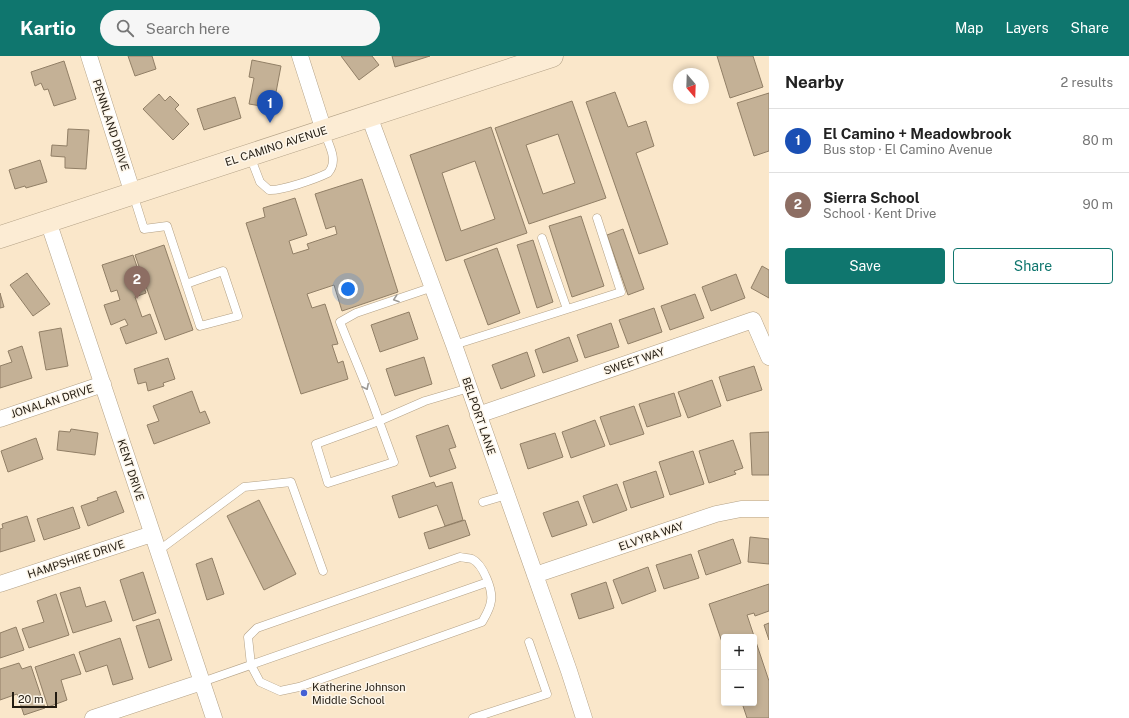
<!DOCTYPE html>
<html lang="en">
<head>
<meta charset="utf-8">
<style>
  body { margin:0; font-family:"Public Sans",sans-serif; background:#f6f6f6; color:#222 }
  .controls { position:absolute; right:12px; bottom:12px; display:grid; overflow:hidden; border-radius:4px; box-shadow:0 2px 6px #0003 }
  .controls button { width:36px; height:36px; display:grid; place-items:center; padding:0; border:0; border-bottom:1px solid #e0e0e0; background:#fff; color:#222; font:20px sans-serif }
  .compass { position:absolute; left:673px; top:12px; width:36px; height:36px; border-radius:50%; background:#fff; box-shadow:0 2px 6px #0003; rotate:161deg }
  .scale { position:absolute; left:12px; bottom:10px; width:45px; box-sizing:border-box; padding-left:4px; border:2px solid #231c12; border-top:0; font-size:11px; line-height:14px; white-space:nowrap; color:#231c12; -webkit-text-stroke:3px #fdf6ea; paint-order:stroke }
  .you { position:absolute; left:348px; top:233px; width:14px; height:14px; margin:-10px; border:3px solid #fff; border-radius:50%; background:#1a73e8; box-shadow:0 0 0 6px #1a73e833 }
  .badge { display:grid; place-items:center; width:26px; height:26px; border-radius:50%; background:#0f766e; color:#fff; font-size:13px; font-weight:700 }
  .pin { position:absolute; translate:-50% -33px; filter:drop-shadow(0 1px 2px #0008) }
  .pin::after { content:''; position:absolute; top:21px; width:14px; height:12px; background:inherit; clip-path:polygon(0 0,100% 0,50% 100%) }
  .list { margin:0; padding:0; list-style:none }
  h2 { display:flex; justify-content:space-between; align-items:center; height:52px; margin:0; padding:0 16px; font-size:17px }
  h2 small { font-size:13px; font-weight:400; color:#767676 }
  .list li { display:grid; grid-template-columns:26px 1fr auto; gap:12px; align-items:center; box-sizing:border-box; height:64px; padding:0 16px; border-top:1px solid #e0e0e0 }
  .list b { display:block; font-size:15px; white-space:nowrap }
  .list p { margin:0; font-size:13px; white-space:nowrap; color:#767676 }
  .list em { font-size:13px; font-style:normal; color:#767676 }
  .actions { display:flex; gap:8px; padding:12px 16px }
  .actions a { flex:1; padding:9px 0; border:1px solid #0f766e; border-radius:4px; text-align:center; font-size:14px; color:#0f766e }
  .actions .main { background:#0f766e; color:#fff }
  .icon { flex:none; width:22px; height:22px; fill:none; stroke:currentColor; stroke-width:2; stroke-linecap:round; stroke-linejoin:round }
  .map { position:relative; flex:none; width:769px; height:662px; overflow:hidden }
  header { display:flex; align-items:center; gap:24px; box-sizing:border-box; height:56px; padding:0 20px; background:#0f766e; color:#fff }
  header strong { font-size:19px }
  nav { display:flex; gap:22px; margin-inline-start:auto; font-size:14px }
  .search { width:280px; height:36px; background:#f6f6f6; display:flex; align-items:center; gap:10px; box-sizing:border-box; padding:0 14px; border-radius:22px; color:#767676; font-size:15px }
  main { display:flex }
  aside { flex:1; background:#fff }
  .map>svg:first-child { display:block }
</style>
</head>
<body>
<header>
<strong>Kartio</strong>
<div class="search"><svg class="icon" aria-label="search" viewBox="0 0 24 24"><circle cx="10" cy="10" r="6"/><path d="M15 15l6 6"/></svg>Search here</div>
<nav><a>Map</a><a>Layers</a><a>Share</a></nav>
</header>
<main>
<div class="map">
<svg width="769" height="662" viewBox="0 0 769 662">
  <rect width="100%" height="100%" fill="#fae7ca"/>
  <!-- building -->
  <path fill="#c4b196" stroke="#917f66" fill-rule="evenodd" d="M 128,0 L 152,0 L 156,13 L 135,20 Z
    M 341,0 L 372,0 L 379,9 L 359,24 Z
    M 392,0 L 430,0 L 395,11 Z
    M 717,0 L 753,0 L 763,31 L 730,42 Z
    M 252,4 L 281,10 L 273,52 L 249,48 L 254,22 L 249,21 Z
    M 64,5 L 76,43 L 54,50 L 48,33 L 44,34 L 41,27 L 35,30 L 31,16 Z
    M 615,36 L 628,71 L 646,65 L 654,90 L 636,97 L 668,188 L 639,198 L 586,46 Z
    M 769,37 L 769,95 L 754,100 L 737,47 Z
    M 159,38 L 165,45 L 170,40 L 179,49 L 175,53 L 189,68 L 173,84 L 143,53 Z
    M 235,41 L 241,62 L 204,74 L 197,53 Z
    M 572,45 L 606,142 L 529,168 L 495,72 ZM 558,78 L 575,127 L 543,138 L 526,89 Z
    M 491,71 L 527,177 L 446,205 L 410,99 ZM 475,105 L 495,163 L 461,175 L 442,117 Z
    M 68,73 L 89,74 L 86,113 L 65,112 L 65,101 L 51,100 L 52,89 L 67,90 Z
    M 40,104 L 47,126 L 26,132 L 25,130 L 15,133 L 9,114 Z
    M 362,123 L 398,236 L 342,255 L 334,229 L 307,238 L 312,252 L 325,248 L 338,288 L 332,289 L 338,307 L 343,305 L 348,323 L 301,338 L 246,167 L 265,161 L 263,152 L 295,142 L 307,179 L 289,185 L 293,198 L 309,193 L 307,188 L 337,178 L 335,170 L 326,173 L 315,138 Z
    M 581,160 L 604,230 L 572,241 L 549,170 Z
    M 623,173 L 644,233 L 628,239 L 607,179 Z
    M 533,184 L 553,246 L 537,252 L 517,189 Z
    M 164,189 L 193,274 L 165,284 L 135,199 Z
    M 497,192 L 520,257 L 488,269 L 464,204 Z
    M 133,199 L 146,237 L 135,241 L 142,261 L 150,258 L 157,277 L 126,288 L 120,272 L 128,269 L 125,263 L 111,269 L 104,249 L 120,244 L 117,234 L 111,236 L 102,209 Z
    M 762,210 L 769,214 L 769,242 L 751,232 Z
    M 27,217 L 50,248 L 33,260 L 10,229 Z
    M 736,218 L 745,242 L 711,255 L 702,231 Z
    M 0,237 L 4,251 L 0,252 Z
    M 695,238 L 704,262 L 670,274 L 661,250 Z
    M 654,252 L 662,276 L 628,288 L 619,264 Z
    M 409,256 L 418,283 L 380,296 L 371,269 Z
    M 611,267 L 619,291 L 585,302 L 577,279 Z
    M 61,272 L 68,310 L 46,314 L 39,276 Z
    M 569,281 L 578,305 L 543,317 L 535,294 Z
    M 22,290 L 32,322 L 0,332 L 0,310 L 12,306 L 8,295 Z
    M 527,296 L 535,320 L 501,333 L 492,309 Z
    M 424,301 L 432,328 L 395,340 L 386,313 Z
    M 168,302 L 175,323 L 163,327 L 164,330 L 148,335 L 146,326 L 138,328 L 134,313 Z
    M 754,310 L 762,334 L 727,345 L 719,321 Z
    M 712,324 L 721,350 L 688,362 L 678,336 Z
    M 192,335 L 200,357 L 205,355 L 210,367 L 154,388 L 147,369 L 159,365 L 153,350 Z
    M 674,337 L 681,360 L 647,371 L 639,348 Z
    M 634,350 L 644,378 L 610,389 L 600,361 Z
    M 595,364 L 605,390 L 571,402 L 562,376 Z
    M 448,369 L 456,391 L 449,393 L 456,412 L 430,421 L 416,380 Z
    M 71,373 L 98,377 L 95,399 L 57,394 L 59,375 L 70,376 Z
    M 769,376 L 769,419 L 752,419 L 750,377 Z
    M 555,377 L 563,401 L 528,413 L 520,388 Z
    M 36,382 L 43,403 L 8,416 L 1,395 Z
    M 733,384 L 743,412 L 734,415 L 736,418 L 709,427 L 699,395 Z
    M 693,395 L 704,428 L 670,439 L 659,406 Z
    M 656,415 L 664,441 L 631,452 L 623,426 Z
    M 434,426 L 436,431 L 452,426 L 463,464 L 445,470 L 437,449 L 399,462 L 392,440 Z
    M 617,428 L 627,454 L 593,467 L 583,440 Z
    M 116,435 L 124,456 L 88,470 L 81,450 L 98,444 L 97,442 Z
    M 259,444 L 296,518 L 264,534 L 227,460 Z
    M 578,445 L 587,469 L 552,481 L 543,457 Z
    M 73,451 L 80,472 L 44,484 L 37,463 Z
    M 27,460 L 35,485 L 0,496 L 0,473 L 3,472 L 2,468 Z
    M 465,464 L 470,479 L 429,493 L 424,477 Z
    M 750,481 L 769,483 L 769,508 L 748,506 Z
    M 733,483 L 741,507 L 706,519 L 698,495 Z
    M 691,498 L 699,522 L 664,533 L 656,509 Z
    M 212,502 L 224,538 L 207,544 L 196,508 Z
    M 648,511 L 656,535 L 622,548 L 613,524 Z
    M 143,516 L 156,557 L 133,565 L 120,524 Z
    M 606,526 L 614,552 L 579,563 L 571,538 Z
    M 769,528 L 769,555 L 755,560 L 754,557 L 747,559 L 769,625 L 769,662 L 747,662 L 742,647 L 754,647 L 754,581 L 724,581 L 724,592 L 709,548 Z
    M 80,531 L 86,551 L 105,545 L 112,565 L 73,577 L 60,537 Z
    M 56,538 L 69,579 L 29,592 L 22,573 L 44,566 L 37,545 Z
    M 159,563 L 172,604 L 149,612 L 136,570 Z
    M 769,567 L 769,584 L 764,569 Z
    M 16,571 L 24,594 L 0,602 L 0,577 Z
    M 120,582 L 133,623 L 113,629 L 107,609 L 86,616 L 79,596 Z
    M 74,598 L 81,618 L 61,624 L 67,644 L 48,651 L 35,611 Z
    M 19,607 L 22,613 L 31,610 L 45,652 L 24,659 L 17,638 L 0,644 L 0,613 Z"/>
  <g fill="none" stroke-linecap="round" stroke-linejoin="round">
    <!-- service casing -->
    <g stroke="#b3a186" stroke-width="9">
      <path id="service" d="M 250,100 L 260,126 L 269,134 C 281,135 316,123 328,117 C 339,105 329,89 324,76
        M 133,138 L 144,173 L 167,170 L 200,270 L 238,260 L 223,215 L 186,228
        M 542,182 L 567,253
        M 433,231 L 356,257 L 340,266 C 353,299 368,332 379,365 L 425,345 L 469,332
        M 454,289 L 621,236 L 597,162
        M 379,365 L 394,406 L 328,427 L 316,388 Z
        M 483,446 L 507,439
        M 158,495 L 244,431 L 291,426 L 323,515
        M 460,501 C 464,502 469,502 472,503 C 483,508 493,534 491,545 C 490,553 486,559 482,566 L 299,631 L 280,635 L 260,626 L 251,609 L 248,581 L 257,572 Z
        M 202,626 L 488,526
        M 473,662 L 547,638 L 529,586"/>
    </g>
    <!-- minor casing -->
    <g stroke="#b3a186" stroke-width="17">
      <path id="minor" d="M 89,0 L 133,138
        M 300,0 L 324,75
        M 369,60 L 454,289 L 569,615 L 584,662
        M 48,165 L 214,662
        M 478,359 L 753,264 L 769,301
        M 0,363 L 103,328
        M 535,519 L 716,458 L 741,453 L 769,453
        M 0,528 L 152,478
        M 93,662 L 202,626"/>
    </g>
    <!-- secondary casing -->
    <g stroke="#b3a186" stroke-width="23">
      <path id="secondary" d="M 0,181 L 552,0"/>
    </g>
    <!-- service -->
    <use href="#service" stroke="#fff" stroke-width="8"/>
    <!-- minor -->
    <use href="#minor" stroke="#fff" stroke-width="16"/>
    <!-- secondary -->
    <use href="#secondary" stroke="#fcecd4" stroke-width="22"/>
  </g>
  <!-- one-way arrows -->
  <defs><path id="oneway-chevron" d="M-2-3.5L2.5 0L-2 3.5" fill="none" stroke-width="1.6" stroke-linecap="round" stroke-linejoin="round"/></defs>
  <g stroke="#9c9994">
    <use href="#oneway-chevron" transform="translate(396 243) rotate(161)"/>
    <use href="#oneway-chevron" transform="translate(366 331) rotate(64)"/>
  </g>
  <!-- markers -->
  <circle fill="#4460d4" stroke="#fdf6ea" stroke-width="1.5" cx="304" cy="637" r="4"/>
  <g text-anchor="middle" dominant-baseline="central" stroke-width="3" stroke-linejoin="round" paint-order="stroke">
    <!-- street labels -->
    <g font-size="11" fill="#231c12" stroke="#fdf6ea">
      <text transform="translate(111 69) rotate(72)">PENNLAND DRIVE</text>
      <text transform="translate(276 90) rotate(-18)">EL CAMINO AVENUE</text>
      <text transform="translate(634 305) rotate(-19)">SWEET WAY</text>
      <text transform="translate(52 345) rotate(-18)">JONALAN DRIVE</text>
      <text transform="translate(479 360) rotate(71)">BELPORT LANE</text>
      <text transform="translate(131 414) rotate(72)">KENT DRIVE</text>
      <text transform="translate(651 480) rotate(-19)">ELVYRA WAY</text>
      <text transform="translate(76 503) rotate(-18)">HAMPSHIRE DRIVE</text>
    </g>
    <!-- poi labels -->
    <g font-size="11" fill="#231c12" stroke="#fdf6ea" text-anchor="start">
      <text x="312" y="631">Katherine Johnson<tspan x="312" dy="13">Middle School</tspan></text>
    </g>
  </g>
</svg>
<div class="controls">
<button>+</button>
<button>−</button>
</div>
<svg class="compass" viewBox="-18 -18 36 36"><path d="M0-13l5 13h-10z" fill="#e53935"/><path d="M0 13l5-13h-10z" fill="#767676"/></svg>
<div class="scale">20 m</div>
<div class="you"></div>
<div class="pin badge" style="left:270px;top:67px;background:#1a4fb4">1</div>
<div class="pin badge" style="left:137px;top:243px;background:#8d6e63">2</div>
</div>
<aside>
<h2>Nearby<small>2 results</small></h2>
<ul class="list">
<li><span class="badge" style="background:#1a4fb4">1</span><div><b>El Camino + Meadowbrook</b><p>Bus stop · El Camino Avenue</p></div><em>80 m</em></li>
<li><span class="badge" style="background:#8d6e63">2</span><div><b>Sierra School</b><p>School · Kent Drive</p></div><em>90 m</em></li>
</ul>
<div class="actions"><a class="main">Save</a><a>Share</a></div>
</aside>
</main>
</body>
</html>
